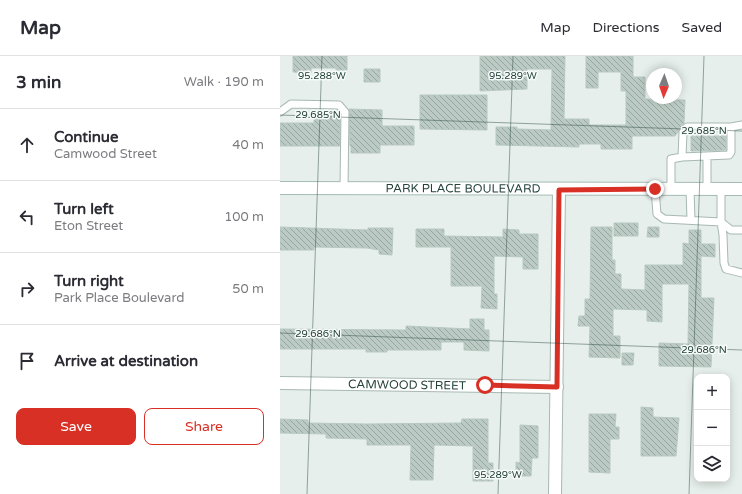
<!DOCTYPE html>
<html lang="en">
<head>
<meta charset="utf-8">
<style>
  body { margin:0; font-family:"Varela Round",sans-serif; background:#f2f2f3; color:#2b2b33 }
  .controls { position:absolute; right:12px; bottom:12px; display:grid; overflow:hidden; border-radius:8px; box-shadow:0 2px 10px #0003 }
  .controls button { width:36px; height:36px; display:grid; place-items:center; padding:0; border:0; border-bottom:1px solid #e1e1e2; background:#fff; color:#2b2b33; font:20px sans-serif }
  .compass { position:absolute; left:366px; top:12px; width:36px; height:36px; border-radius:50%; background:#fff; box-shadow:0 2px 10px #0003; rotate:182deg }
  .stop { position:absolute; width:12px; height:12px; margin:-9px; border:3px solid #d93025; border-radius:50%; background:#fff }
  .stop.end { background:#d93025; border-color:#fff; box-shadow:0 1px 4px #0008 }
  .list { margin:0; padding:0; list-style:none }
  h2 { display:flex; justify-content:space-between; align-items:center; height:52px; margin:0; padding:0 16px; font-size:17px }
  h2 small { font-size:13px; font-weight:400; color:#7c7c81 }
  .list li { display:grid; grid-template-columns:26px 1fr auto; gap:12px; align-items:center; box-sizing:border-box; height:72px; padding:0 16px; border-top:1px solid #e1e1e2 }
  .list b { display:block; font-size:15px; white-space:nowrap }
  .list p { margin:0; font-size:13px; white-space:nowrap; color:#7c7c81 }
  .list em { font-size:13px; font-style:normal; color:#7c7c81 }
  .actions { display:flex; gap:8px; padding:12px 16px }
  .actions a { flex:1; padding:9px 0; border:1px solid #d93025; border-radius:8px; text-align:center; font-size:14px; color:#d93025 }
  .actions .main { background:#d93025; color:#fff }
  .icon { flex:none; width:22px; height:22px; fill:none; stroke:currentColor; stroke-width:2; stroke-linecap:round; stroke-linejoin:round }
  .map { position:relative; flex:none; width:462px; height:438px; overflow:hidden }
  header { display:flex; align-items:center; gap:24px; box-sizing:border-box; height:56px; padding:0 20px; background:#fff; border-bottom:1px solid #e1e1e2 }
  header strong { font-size:19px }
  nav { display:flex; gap:22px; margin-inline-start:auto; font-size:14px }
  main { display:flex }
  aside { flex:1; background:#fff }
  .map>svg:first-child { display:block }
</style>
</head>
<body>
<header>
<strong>Map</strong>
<nav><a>Map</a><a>Directions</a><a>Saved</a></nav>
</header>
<main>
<aside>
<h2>3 min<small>Walk · 190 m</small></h2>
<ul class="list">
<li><svg class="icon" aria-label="ahead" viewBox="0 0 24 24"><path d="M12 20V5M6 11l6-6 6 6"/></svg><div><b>Continue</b><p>Camwood Street</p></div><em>40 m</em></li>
<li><svg class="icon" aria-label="left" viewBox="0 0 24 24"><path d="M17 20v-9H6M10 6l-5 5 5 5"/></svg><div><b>Turn left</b><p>Eton Street</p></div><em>100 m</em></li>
<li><svg class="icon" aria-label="right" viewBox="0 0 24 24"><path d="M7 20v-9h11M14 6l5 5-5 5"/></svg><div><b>Turn right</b><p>Park Place Boulevard</p></div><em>50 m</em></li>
<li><svg class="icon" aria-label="arrive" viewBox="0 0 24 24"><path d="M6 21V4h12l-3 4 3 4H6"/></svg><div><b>Arrive at destination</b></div></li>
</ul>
<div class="actions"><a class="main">Save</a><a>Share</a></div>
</aside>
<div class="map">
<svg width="462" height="438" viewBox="0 0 462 438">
  <defs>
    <pattern id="building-back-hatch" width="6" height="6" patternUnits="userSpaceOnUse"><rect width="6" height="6" fill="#bbcac4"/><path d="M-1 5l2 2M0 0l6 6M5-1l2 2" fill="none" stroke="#98a6a0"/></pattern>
  </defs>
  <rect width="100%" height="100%" fill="#e6efeb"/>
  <!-- building -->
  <path fill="url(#building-back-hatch)" stroke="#b8c9c2" d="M 13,0 L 67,0 L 67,14 L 56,14 L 56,12 L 31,12 L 31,17 L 13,16 Z
    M 200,0 L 285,0 L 284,63 L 309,63 L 309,69 L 346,69 L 346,35 L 341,35 L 341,16 L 318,16 L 318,32 L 306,32 L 306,0 L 353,0 L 353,21 L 365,21 L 365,43 L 405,44 L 404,67 L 395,80 L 352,80 L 352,93 L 321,93 L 321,88 L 299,88 L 299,91 L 216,89 L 216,71 L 237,71 L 237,73 L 271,74 L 272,13 L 247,13 L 247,33 L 200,35 Z
    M 84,13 L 100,13 L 100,26 L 84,26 Z
    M 140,39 L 207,39 L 207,74 L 140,73 Z
    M 69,53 L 102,54 L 102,70 L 134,70 L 134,89 L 100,89 L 100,97 L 71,97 L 71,90 L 70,90 Z
    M 34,58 L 60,58 L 60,90 L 0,90 L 0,67 L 34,67 Z
    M 411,80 L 446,80 L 446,94 L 411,95 Z
    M 334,167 L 358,167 L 358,180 L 334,180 Z
    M 0,171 L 88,174 L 88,172 L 113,172 L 112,199 L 99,198 L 99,194 L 87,192 L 34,191 L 34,194 L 0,194 Z
    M 311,171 L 332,171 L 332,204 L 335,204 L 335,218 L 341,218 L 341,233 L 365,234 L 365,209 L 403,209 L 403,187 L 409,188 L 409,174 L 421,174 L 421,188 L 435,188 L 435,201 L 421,200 L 421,242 L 434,242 L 431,311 L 379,310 L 379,287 L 408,288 L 409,228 L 382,228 L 382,266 L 367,265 L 367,254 L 333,253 L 333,280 L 340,280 L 340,302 L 309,301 L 310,270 L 298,270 L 299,260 L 305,260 L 305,243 L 310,243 Z
    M 368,171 L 379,171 L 379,181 L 367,181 Z
    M 136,173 L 164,173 L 164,180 L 223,181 L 223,173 L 239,174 L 239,178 L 258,178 L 258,213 L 243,213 L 243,201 L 214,200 L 214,238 L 217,238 L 217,253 L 201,252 L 202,230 L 171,230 L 171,191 L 136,191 Z
    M 190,263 L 204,263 L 204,274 L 209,274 L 209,295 L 184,294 L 184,286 L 161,286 L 161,294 L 107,294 L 107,296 L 86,296 L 86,293 L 0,293 L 0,273 L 126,274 L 126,270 L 190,273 Z
    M 342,297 L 354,297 L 353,309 L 342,309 Z
    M 361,351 L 373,352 L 373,361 L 399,362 L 396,400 L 361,400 Z
    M 309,358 L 336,358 L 335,371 L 339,371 L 339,383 L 330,383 L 330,417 L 309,416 Z
    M 0,363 L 28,364 L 28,367 L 87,368 L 181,367 L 182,363 L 208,363 L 208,407 L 213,407 L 213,425 L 193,425 L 193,390 L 154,389 L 153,424 L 130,424 L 131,389 L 87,389 L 87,383 L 46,382 L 46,378 L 0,377 Z
    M 240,369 L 258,370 L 258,402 L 252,402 L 251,420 L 236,420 L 236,406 L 240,407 Z"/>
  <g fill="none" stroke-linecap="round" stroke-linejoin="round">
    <!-- service casing -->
    <g stroke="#a8b8b2" stroke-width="9">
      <path id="service" d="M 0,56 L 11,48 L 59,49 L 65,56 L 64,132
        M 402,101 L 449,99 L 451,96 L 451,71
        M 375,133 L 377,158 L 384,163 L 441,166 L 451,174 L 462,174
        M 391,133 L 391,103 L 402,101 L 403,76 L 407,71 L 451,71 L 462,69
        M 410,133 L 411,164
        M 427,133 L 427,100
        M 441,133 L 441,166 L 443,179 L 444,207 L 446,213 L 462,217"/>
    </g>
    <!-- minor casing -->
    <g stroke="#a8b8b2" stroke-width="14">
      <g id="minor">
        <path id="s1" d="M 0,327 L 277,331"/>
        <path d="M 275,438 L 279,134"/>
      </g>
    </g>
    <!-- secondary casing -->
    <g stroke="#a4bbb3" stroke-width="14">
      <g id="secondary">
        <path id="s2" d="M 0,132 L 462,133"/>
      </g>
    </g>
    <!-- service -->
    <use href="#service" stroke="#fff" stroke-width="7"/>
    <!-- minor -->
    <use href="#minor" stroke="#fff" stroke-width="12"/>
    <!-- secondary -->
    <use href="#secondary" stroke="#fff" stroke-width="12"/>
  </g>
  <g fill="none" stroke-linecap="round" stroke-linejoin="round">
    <!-- route -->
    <path stroke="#d93025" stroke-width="5" d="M 205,329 L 277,331 L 279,134 L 375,133"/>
  </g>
  <!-- ticks -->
  <path fill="none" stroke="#24423a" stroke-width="1" stroke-opacity="0.45" d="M 0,59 L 462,75M 0,277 L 462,294M 27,438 L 42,0M 218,438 L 233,0M 409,438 L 424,0"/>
  <g text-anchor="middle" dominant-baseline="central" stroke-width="3" stroke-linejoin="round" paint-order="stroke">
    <!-- street labels -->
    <g font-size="12" fill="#24423a" stroke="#f7fbf9">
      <text stroke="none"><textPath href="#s2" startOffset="183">PARK PLACE BOULEVARD</textPath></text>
      <text stroke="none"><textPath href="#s1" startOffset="127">CAMWOOD STREET</textPath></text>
    </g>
  </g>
  <g font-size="10" text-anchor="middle" fill="#24423a" stroke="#f7fbf9" stroke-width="3" stroke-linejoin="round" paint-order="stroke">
    <text x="42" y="23">95.288°W</text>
    <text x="233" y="23">95.289°W</text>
    <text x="38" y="62">29.685°N</text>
    <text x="424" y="78">29.685°N</text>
    <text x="38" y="281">29.686°N</text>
    <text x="424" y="297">29.686°N</text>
    <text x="218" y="422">95.289°W</text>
  </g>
</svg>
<div class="controls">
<button>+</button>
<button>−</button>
<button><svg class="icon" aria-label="layers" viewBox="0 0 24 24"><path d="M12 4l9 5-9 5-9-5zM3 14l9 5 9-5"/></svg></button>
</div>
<svg class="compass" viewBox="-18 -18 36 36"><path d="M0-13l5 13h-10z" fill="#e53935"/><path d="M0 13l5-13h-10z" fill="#7c7c81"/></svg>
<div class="stop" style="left:205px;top:329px"></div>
<div class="stop end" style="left:375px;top:133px"></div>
</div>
</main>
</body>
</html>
